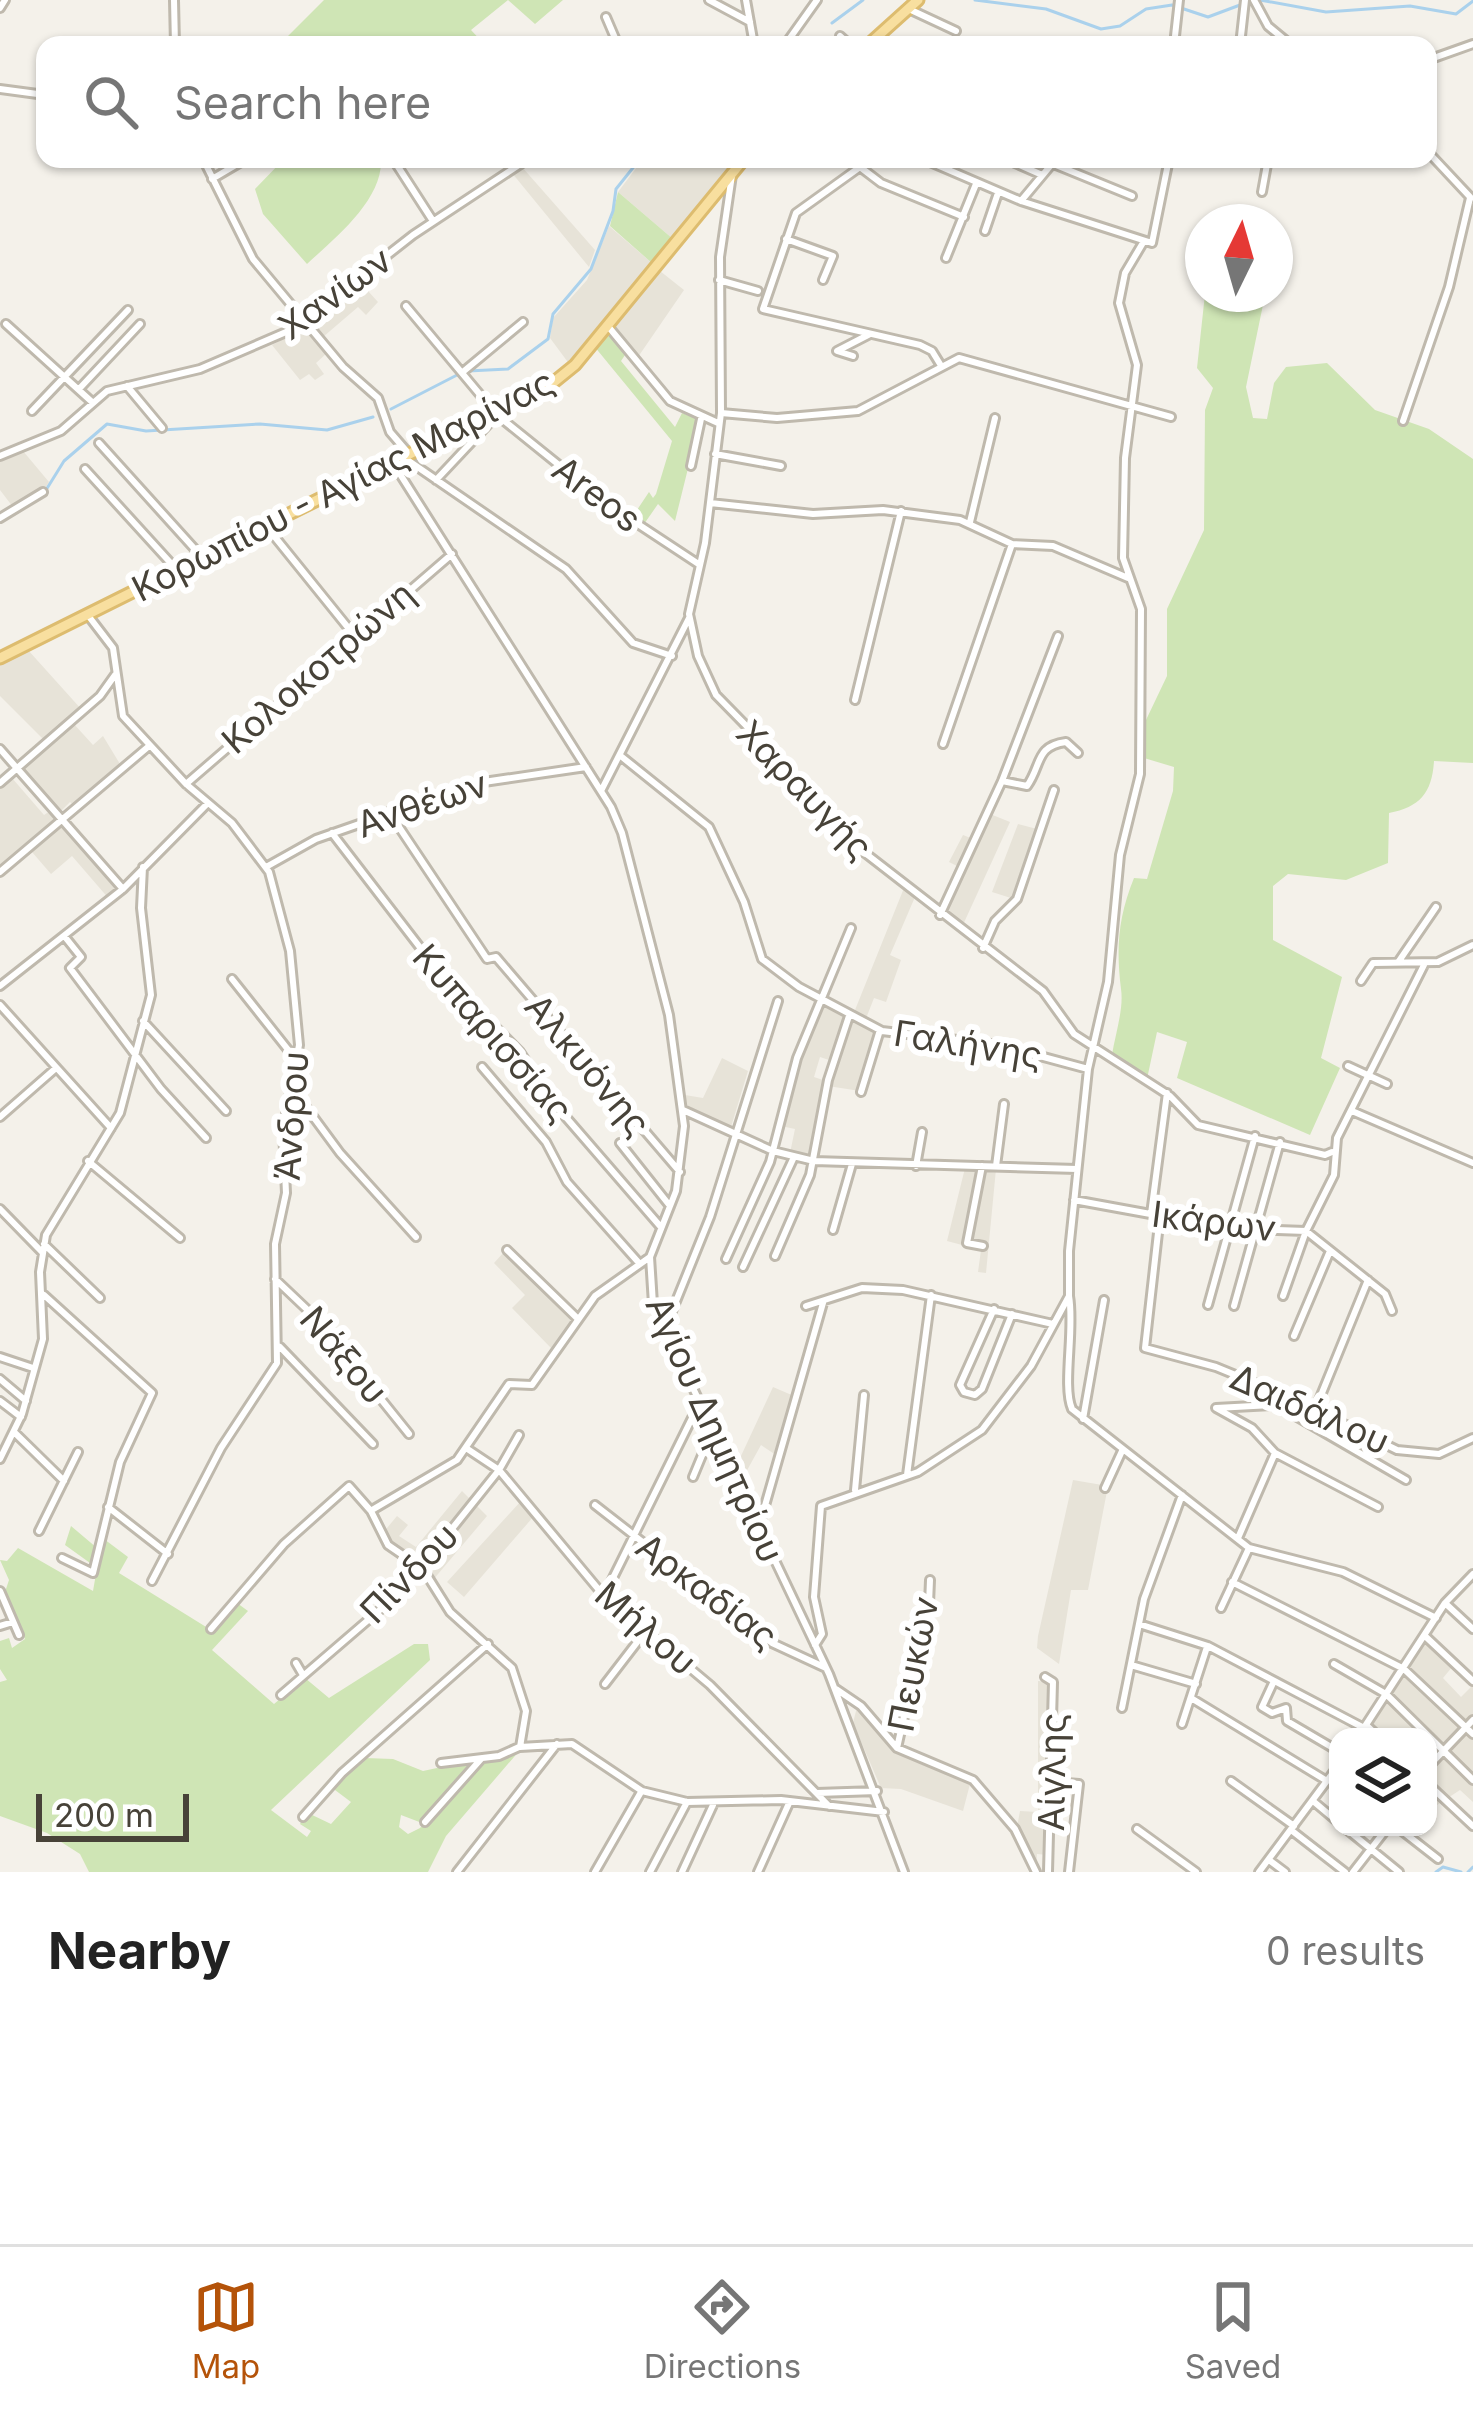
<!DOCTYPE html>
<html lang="en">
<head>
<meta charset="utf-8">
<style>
  body { margin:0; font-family:Inter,sans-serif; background:#f2f2f2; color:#222 }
  .controls { position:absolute; right:36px; bottom:36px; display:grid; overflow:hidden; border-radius:24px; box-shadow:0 3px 9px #0004 }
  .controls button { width:108px; height:108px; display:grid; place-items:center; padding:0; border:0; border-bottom:3px solid #e0e0e0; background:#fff; color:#222; font:60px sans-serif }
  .compass { position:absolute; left:1185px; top:204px; width:108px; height:108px; border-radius:50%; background:#fff; box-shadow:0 3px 9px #0004; rotate:5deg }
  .scale { position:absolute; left:36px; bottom:30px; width:153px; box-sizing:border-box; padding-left:12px; border:6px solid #474238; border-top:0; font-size:33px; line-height:42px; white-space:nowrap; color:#474238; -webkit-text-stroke:9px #fff; paint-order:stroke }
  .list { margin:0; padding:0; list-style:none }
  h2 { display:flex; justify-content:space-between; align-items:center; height:156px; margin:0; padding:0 48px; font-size:51px }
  h2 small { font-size:39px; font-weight:400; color:#767676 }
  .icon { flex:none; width:66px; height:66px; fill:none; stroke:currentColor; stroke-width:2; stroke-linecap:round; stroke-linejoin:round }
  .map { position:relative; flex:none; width:1473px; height:1872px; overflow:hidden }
  .search { position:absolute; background:#fff; box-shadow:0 3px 9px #0004; left:36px; right:36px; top:36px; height:132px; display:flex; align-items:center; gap:30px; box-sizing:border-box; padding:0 42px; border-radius:24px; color:#767676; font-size:45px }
  .sheet { height:372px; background:#fff }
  nav { display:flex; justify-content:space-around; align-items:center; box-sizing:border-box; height:168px; border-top:3px solid #e0e0e0; background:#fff; font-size:33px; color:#767676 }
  nav a { display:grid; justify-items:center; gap:6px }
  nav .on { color:#b45309 }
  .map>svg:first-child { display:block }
</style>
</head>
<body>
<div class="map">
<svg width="1473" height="1872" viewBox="0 0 1473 1872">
  <rect width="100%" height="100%" fill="#f4f1ea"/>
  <!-- residential -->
  <path fill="#e7e3d8" d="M 643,159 L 718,159 L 731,170 L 673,239 L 618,192 Z
    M 522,167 L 595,250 L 589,267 L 512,173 Z
    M 609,226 L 653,264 L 570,365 L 550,338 L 553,318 L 587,280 Z
    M 660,271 L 684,290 L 638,357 L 614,328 Z
    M 358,280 L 378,302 L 366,315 L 358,307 L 323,337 L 312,321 Z
    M 306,327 L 327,353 L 316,363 L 324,374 L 315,380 L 309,374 L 300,380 L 272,345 Z
    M 23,451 L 49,482 L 39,498 L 16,511 L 0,490 L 0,459 Z
    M 28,650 L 82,710 L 46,742 L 0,696 L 0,665 Z
    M 73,723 L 93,745 L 103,736 L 123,769 L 76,808 L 70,802 L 60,812 L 22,769 Z
    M 12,778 L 44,815 L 53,809 L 62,820 L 0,872 L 0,789 Z
    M 990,814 L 1010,822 L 962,927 L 942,914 L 965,870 L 949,862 L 963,835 L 978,841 Z
    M 64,823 L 121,890 L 110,900 L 72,856 L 51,874 L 32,852 Z
    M 1018,824 L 1037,829 L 1014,899 L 992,892 Z
    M 904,888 L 915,897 L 890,955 L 901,960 L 886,1002 L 874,998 L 865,1021 L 853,1015 Z
    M 820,1002 L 847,1017 L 832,1061 L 820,1057 L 814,1077 L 826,1081 L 812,1158 L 790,1153 L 795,1129 L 781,1126 L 801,1050 Z
    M 851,1019 L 878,1031 L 860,1091 L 828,1086 Z
    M 722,1058 L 748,1071 L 731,1127 L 685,1109 L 685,1095 L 703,1098 Z
    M 965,1168 L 996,1169 L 986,1273 L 978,1272 L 981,1250 L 947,1241 Z
    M 504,1252 L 572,1321 L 551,1348 L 512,1308 L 525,1295 L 494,1263 Z
    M 773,1387 L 794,1396 L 779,1457 L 761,1445 L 740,1483 L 734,1471 Z
    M 1073,1480 L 1108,1486 L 1088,1590 L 1071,1590 L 1059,1664 L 1037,1648 L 1038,1636 Z
    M 462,1491 L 487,1516 L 433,1580 L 382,1534 L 397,1516 L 408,1525 L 399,1536 L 416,1547 Z
    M 521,1501 L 534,1516 L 464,1597 L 447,1582 Z
    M 1424,1640 L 1453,1666 L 1443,1678 L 1461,1697 L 1473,1685 L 1473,1802 L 1460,1790 L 1434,1807 L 1428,1802 L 1428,1772 L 1435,1765 L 1428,1759 L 1428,1737 L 1384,1737 L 1370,1725 Z
    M 1038,1681 L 1051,1682 L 1048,1855 L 1037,1854 L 1036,1867 L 1017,1827 L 1020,1811 L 1038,1812 Z
    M 857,1707 L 896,1751 L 970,1784 L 963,1811 L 901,1789 L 881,1788 L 853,1723 Z"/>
  <!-- green -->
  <path fill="#cfe5b5" d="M 324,0 L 563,0 L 535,24 L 508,0 L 471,30 L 485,45 L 279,45 Z
    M 284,159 L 381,159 C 383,200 335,238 307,264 L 263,214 L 255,189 Z
    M 618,192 L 673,239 L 653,264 L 610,226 Z
    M 1205,294 L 1260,294 L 1264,300 L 1246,387 L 1253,418 L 1267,419 L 1274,383 L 1286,367 L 1327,363 L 1375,410 L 1429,429 L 1473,459 L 1473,763 L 1434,761 C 1432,793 1420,807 1389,813 L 1388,863 L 1346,880 L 1288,874 L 1273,886 L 1273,940 L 1342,977 L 1321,1058 L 1340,1068 L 1310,1135 L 1177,1078 L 1187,1042 L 1157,1032 L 1147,1079 L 1112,1055 C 1115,1035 1124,1009 1121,989 C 1116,949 1118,917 1134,878 L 1147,879 L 1173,791 L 1174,767 L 1144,758 L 1146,720 L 1167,676 L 1167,609 L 1204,530 L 1205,410 L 1213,388 L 1197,368 Z
    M 608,331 L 627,352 L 621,361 L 675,427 L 682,413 L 700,420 L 675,521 L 658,504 L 642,527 L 631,519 L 649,492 L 653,498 L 656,494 L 672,441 L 594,346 Z
    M 71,1526 L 97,1548 L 100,1536 L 128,1557 L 119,1573 L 211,1630 L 237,1603 L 248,1611 L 212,1650 L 274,1704 L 305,1678 L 329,1698 L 414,1644 L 428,1644 L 430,1660 L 271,1810 L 307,1837 L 311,1831 L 300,1824 L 308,1813 L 331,1824 L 351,1802 L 331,1787 L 365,1758 L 393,1759 L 423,1771 L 479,1759 L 422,1823 L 401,1815 L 399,1827 L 408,1834 L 420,1828 L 482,1760 L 520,1750 L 446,1836 L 428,1872 L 89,1872 L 80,1854 L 47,1833 L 0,1816 L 0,1682 L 7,1680 L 0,1669 L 0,1641 L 9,1638 L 12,1648 L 25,1639 L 4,1595 L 9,1580 L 0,1560 L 7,1561 L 18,1548 L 93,1591 L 97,1568 L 65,1545 Z"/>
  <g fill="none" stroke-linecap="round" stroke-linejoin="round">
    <!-- stream -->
    <path stroke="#aad1ec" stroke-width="3" d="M 975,0 L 1046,9 L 1101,29 L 1120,26 L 1146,9 L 1172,5 L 1208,17 L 1240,5
      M 1260,0 L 1326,12 L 1410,6 L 1456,14 L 1473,1
      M 832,23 L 863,0
      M 792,45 L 797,39
      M 468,371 L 508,369 L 548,339 L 553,314 L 591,269 L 613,211 L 616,189 L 640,159
      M 391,409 L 459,374
      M 46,490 L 64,461 L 107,424 L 146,431 L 260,424 L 327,430 L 373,417
      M 23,508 L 40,497
      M 1436,1872 L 1443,1867 L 1461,1872
      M 1468,1872 L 1473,1867"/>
    <!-- minor casing -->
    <g stroke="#bfb9ad" stroke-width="12">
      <path id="minor" d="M 174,0 L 175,45
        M 709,0 L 750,22
        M 746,0 L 754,45
        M 1254,0 L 1268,26 L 1291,45
        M 0,8 L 5,0
        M 911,10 L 956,31
        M 606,17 L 618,45
        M 840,36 L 850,45
        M 785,45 L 817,0
        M 1174,45 L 1179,0
        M 1240,45 L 1245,0
        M 1428,60 L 1473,44
        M 0,89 L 45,95
        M 1428,152 L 1471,198
        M 203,159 L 253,259 L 343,367 L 378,398 L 390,432 L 409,454
        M 393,159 L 433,221
        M 850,159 L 860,167 L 865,159
        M 923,159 L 1021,201 L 1152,243 L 1169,159
        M 1006,159 L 1040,174
        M 1051,163 L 1132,196
        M 732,175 L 720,257 L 721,413 L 705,543 L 689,614 L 698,656 L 716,695 L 766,746 L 791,786 L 829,825 L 1043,991 L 1074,1034 L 1170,1096 L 1198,1125 L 1325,1155 L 1332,1152
        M 212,179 L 246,159
        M 1262,192 L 1268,159
        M 1021,201 L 1056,159
        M 985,231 L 998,193
        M 786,239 L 833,256 L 823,280
        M 946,258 L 976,184
        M 719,280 L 758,291
        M 406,306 L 497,415 L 606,503 L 700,565
        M 6,324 L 92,402
        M 607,325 L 670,401 L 718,423
        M 853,356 L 837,351 L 870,334
        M 940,364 L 932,351 L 920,345 L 763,309 L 796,213 L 860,167 L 881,183 L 964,217
        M 464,371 L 523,322
        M 127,386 L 162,428
        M 79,389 L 140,324
        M 32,411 L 128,310
        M 721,413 L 777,418 L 858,411 L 959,358 L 1171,417
        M 1403,421 L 1449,287 L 1470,198
        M 99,443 L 201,556
        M 715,454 L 781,466
        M 0,456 L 61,431 L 107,391 L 200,369 L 293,329 L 413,235 L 528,159
        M 403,457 L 566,569 L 633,643 L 672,656
        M 393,463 L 611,807 L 622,833 L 669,1015 L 684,1126 L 676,1191 L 650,1257 L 653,1304 L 829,1674 L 904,1872
        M 691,466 L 701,419
        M 85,469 L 177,570
        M 436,480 L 497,415
        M 710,503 L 813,514 L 883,510 L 960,520 L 1012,544 L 1053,546 L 1128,578
        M 0,518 L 43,492
        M 970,522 L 995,418
        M 266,526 L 354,635
        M 87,614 L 113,648 L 123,716 L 186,784 L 232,823 L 269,872 L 290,951 L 299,1045 L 283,1130 L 286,1193 L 275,1244 L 277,1363 L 221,1448 L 152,1581
        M 855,700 L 901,511
        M 943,744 L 1012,544
        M 0,749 L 123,889
        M 622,757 L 709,827 L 744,902 L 762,959 L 799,987 L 882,1031 L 999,1045 L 1088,1069
        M 1002,781 L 1027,786 C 1042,765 1035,746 1066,742 L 1078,753
        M 0,783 L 100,696 L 115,675
        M 186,784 L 452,554
        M 601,791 L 689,618
        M 389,812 L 487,959 L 496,957 L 680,1172
        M 332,833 L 432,963 L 520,1052 L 551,1100 L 660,1226
        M 266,867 L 316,839 L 477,783 L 586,767
        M 0,872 L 149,746
        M 940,915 L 1002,781 L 1058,636
        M 65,937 L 81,957 L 70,968 L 161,1089 L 206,1138
        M 983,948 L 995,921 L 1017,899 L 1054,790
        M 1399,961 L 1436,907
        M 232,979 L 297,1061
        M 1361,981 L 1373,963 L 1438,962 L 1473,945
        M 0,986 L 123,889 L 207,804
        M 0,1005 L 111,1128
        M 143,1021 L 226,1111
        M 1348,1066 L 1387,1084
        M 482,1067 L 546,1142 L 567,1182 L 639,1263
        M 292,1088 L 340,1153 L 416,1237
        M 861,1092 L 880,1030
        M 683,1110 L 773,1151 L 814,1161 L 1077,1169
        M 1352,1111 L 1473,1163
        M 0,1117 L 56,1068
        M 620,1143 L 670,1206
        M 88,1161 L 180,1238
        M 916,1166 L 922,1132
        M 982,1166 L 967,1243 L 983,1246
        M 996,1166 L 1004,1104
        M 1074,1200 L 1227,1228 L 1306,1231 L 1385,1294 L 1392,1311
        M 0,1209 L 42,1252
        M 1151,1214 L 1167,1093
        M 1160,1215 L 1145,1348 L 1216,1367 L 1282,1394 L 1397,1450 L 1439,1454 L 1473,1438
        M 833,1230 L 852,1164
        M 44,1244 L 100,1298
        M 507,1250 L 578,1319
        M 775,1256 L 810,1175 L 828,1080 L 849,1016
        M 726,1259 L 770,1162 L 797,1058 L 851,928
        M 743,1267 L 794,1157
        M 275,1279 L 315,1317 L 409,1434
        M 44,1295 L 152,1393 L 120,1462 L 93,1573 L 62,1558
        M 1069,1296 C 1075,1329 1062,1386 1072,1409 L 1249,1548 L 1343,1572 L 1436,1618
        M 1283,1296 L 1306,1231 L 1334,1175 L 1337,1138 L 1425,963
        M 1208,1305 L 1255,1136
        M 806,1306 L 862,1288 L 903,1290 L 1053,1324
        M 1234,1306 L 1280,1142
        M 994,1309 L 960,1385 L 964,1392 L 975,1395 L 982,1389 L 1012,1314
        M 664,1331 L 710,1217 L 778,1001
        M 1294,1336 L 1330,1251
        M 280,1347 L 373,1444
        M 0,1357 L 33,1368
        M 0,1379 L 26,1401
        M 0,1401 L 21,1417
        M 1275,1404 L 1406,1480
        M 1293,1404 L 1216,1408 L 1252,1428 L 1275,1453 L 1378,1507
        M 1315,1410 L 1368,1280
        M 1083,1419 L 1104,1300
        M 14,1432 L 64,1481
        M 466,1448 L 499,1470 L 604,1596 L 710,1685 L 829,1806
        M 0,1459 L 22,1414 L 43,1339 L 40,1272 L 46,1235 L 120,1113 L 151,995 L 141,908 L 143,867
        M 907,1475 L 931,1295
        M 693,1477 L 710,1436
        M 1105,1488 L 1122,1451
        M 855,1490 L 864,1395
        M 595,1505 L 772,1643 L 826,1668
        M 108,1507 L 168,1554
        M 372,1510 L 457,1460 L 509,1384 L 532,1385 L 595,1296 L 650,1257
        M 758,1530 L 823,1303
        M 39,1531 L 78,1452
        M 1238,1538 L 1275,1453
        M 1232,1582 L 1404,1669 L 1473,1734
        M 0,1591 L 19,1635
        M 604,1596 L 699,1404
        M 1445,1603 L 1473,1629
        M 1221,1608 L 1249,1548
        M 1139,1624 L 1208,1646 L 1364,1728
        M 0,1626 L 13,1622
        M 211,1629 L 284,1544 L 349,1486 L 371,1511 L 388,1545 L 423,1569 L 450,1612 L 512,1668 L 526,1711 L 520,1747 L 572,1744 L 642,1791 L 687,1802 L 781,1800 L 884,1812
        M 1425,1636 L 1473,1681
        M 815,1645 L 822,1634 L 814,1597 L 821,1506 L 918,1472 L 982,1430 L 1031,1366 L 1069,1296 L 1069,1251 L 1088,1069 L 1108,982 L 1120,855 L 1140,774 L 1141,609 L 1123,558 L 1125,458 L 1137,365 L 1119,303 L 1125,273 L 1144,241
        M 296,1663 L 303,1675
        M 1334,1664 L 1386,1694 L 1473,1780
        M 1131,1665 L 1196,1684
        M 1045,1677 L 1053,1682 L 1048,1872
        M 1274,1681 L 1262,1707 L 1272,1713 L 1286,1708 L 1287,1721 L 1338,1751
        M 605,1684 L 645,1632
        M 836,1689 L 861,1706 L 897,1748 L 973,1780 L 1015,1829 L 1036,1872
        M 281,1695 L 403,1590 L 499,1470 L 519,1435
        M 1191,1698 L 1327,1781
        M 1122,1708 L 1144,1599 L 1182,1495
        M 1182,1724 L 1207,1647
        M 1366,1725 L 1379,1737
        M 1358,1737 L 1445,1603 L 1473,1574
        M 897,1748 L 929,1604 L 930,1580
        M 441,1763 L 499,1756 L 519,1747
        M 1428,1767 L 1473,1720
        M 1231,1781 L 1294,1826
        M 1053,1782 L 1079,1784 L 1069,1872
        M 1428,1784 L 1473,1826
        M 817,1793 L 877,1791
        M 1313,1801 L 1338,1822
        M 303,1817 L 342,1773 L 488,1644
        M 425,1822 L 481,1759
        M 1344,1827 L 1399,1872
        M 1397,1827 L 1438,1859
        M 1137,1829 L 1196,1872
        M 1291,1830 L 1345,1872
        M 1269,1860 L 1285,1872
        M 457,1872 L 557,1744
        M 595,1872 L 641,1792
        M 650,1872 L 687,1802
        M 682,1872 L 713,1805
        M 758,1872 L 790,1801
        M 1259,1872 L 1338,1766
        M 1353,1872 L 1388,1827"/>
    </g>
    <!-- major casing -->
    <g stroke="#ddbc6f" stroke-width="15">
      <path id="major" d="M 868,45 L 918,0
        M 0,658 L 554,382 L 575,365 L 744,159"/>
    </g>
    <!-- minor -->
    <use href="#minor" stroke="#fff" stroke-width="6"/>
    <!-- major -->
    <use href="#major" stroke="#f8df9f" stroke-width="9"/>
  </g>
  <g text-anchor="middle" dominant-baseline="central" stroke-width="12" stroke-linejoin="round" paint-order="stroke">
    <!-- street labels -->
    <g font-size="36" fill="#474238" stroke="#fff">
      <text transform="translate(335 293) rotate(-36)">Χανίων</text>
      <text transform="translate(343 485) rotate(-27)">Κορωπίου - Αγίας Μαρίνας</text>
      <text transform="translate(597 494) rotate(37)">Areos</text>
      <text transform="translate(318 667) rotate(-41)">Κολοκοτρώνη</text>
      <text transform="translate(805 790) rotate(46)">Χαραυγής</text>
      <text transform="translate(422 804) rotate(-19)">Ανθέων</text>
      <text transform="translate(493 1033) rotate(49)">Κυπαρισσίας</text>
      <text transform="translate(968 1044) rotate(9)">Γαλήνης</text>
      <text transform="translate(588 1065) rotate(50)">Αλκυόνης</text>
      <text transform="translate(291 1116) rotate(-86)">Άνδρου</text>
      <text transform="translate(1214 1221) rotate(7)">Ικάρων</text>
      <text transform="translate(344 1355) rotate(50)">Νάξου</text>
      <text transform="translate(1310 1409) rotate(24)">Δαιδάλου</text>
      <text transform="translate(715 1429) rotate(66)">Αγίου Δημητρίου</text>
      <text transform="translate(409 1573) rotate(-46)">Πίνδου</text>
      <text transform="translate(707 1591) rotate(37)">Αρκαδίας</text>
      <text transform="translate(646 1628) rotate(41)">Μήλου</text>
      <text transform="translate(913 1664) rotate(-79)">Πευκών</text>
      <text transform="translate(1052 1772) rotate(-89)">Αίγλης</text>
    </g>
  </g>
</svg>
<div class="controls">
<button><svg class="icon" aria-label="layers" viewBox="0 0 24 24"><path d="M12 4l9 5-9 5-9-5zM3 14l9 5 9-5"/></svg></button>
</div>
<svg class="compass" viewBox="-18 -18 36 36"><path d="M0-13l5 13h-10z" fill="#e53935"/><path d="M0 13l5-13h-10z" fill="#767676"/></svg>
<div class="scale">200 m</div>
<div class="search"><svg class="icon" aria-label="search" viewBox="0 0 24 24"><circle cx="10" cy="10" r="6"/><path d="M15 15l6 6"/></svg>Search here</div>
</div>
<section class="sheet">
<h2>Nearby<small>0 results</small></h2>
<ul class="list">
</ul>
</section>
<nav>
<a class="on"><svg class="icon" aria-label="map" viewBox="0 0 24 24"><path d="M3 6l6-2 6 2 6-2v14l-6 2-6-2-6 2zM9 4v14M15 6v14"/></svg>Map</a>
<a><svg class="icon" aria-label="directions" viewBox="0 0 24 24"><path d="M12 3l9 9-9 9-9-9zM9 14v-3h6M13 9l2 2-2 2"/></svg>Directions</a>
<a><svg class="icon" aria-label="saved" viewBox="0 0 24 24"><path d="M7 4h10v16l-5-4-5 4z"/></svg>Saved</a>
</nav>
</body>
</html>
